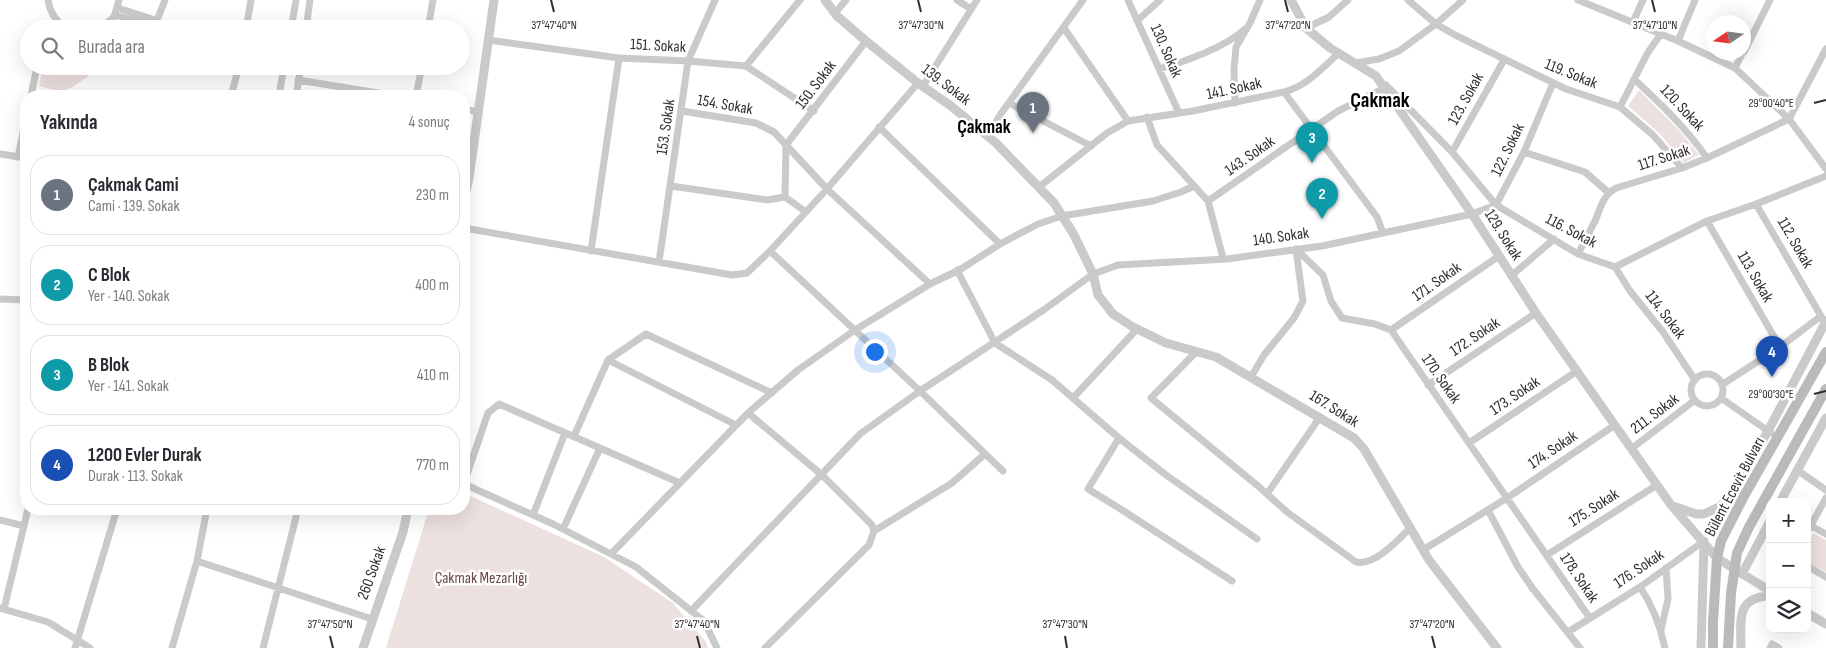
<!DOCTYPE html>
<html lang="tr">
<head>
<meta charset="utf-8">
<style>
  body { margin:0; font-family:"Sofia Sans Condensed",sans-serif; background:#f2f2f3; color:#2b2b33 }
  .controls { position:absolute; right:15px; bottom:15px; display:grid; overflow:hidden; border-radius:10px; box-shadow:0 5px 20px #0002 }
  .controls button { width:45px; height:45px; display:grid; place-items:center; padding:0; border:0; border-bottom:1px solid #e1e1e2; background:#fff; color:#2b2b33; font:25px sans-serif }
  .compass { position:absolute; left:1706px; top:15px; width:45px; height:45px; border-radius:50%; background:#fff; box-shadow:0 5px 20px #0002; rotate:257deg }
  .you { position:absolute; left:874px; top:351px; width:18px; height:18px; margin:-12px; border:4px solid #fff; border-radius:50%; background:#1a73e8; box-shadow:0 0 0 8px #1a73e833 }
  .badge { display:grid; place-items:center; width:32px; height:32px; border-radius:50%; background:#a03cde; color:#fff; font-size:16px; font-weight:700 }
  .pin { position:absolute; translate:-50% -41px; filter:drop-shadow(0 1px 2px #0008) }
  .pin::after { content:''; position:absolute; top:26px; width:18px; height:15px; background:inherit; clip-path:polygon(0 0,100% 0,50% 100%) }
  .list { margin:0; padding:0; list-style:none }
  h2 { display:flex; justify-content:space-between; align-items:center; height:65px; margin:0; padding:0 20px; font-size:21px }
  h2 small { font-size:16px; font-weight:400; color:#7c7c81 }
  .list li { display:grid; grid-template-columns:32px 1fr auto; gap:15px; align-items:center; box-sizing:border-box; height:80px; margin:0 10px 10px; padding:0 10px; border:1px solid #e1e1e2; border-radius:20px }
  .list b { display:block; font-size:19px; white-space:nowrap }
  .list p { margin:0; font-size:16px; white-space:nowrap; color:#7c7c81 }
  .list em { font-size:16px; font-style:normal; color:#7c7c81 }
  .icon { flex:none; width:28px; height:28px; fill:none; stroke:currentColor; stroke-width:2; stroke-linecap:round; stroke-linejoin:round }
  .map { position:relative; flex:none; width:1826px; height:648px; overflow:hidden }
  .search { position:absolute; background:#fff; box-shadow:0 5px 20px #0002; left:20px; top:20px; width:450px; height:55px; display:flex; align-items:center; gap:12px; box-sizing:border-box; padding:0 18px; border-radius:28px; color:#7c7c81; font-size:19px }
  .panel { position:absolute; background:#fff; box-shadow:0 5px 20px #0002; left:20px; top:90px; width:450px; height:425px; border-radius:20px }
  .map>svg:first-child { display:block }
</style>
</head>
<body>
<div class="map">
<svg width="1826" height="648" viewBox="0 0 1826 648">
  <rect width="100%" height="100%" fill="#fff"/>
  <!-- green -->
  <path fill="#ede1df" d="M 43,66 L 90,66 L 88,76 C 66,92 66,94 39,86 Z
    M 1639,90 L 1678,129 L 1699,155 L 1684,163 L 1660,134 L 1628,106 Z
    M 464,493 L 604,557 L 673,603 L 706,642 L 708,648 L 386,648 L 429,509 L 464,509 Z
    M 1813,533 L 1826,540 L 1826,572 L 1807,563 L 1807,543 Z"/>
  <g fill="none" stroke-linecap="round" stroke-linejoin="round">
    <!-- minor -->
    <path stroke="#cacaca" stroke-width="7" d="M 48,0 C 50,13 56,22 67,29
      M 957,0 L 971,9
      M 1128,0 L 1179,113
      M 1408,0 L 1436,24 L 1455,35 L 1566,89 L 1620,107 L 1653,135 L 1682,168
      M 1578,0 L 1678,41 L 1735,68 L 1789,119 L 1826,169
      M 118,8 L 152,19 L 155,23 L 175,29
      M 835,13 L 846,0
      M 115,15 L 151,25 L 155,23
      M 1137,21 L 1160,0
      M 1633,22 L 1643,0
      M 156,23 L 165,0
      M 1064,28 L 1128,121
      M 1306,28 L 1329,17 L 1348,0
      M 100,29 L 114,17 L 119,0
      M 246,29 L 251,0
      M 291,29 L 296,0
      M 306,29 L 310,0
      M 428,29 L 433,0
      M 488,40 L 619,58 L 688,61 L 746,66 L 814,111
      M 1678,41 L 1695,0
      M 1744,52 L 1770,0
      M 1355,63 L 1379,59 L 1399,51 L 1436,24 L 1463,0
      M 746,66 L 800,0
      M 1735,68 L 1743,52
      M 1159,69 C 1184,62 1226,47 1245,29
      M 1634,79 C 1661,104 1686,128 1707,158
      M 298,80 L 397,96
      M 1386,85 L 1452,152 L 1496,205 L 1578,254 L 1615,267 L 1707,221 L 1756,204 L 1826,176
      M 923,86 L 977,0
      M 1284,92 C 1307,86 1322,68 1339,53
      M 31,96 L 37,66
      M 231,96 L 239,66
      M 279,96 L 284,66
      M 296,96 L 301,66
      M 416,96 L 422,66
      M 1009,103 L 1091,146
      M 1235,103 L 1234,69 L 1236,47 L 1250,23 L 1260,0
      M 1620,107 L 1647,54 L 1660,35
      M 464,109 L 478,112
      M 682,111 L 756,123 L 774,132 L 827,189 L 930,284
      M 1147,117 L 1157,145 L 1208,201 L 1223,258
      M 879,127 L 1000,244
      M 988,136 L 1000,115 L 1083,0
      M 786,145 L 866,41
      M 1452,152 L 1504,60
      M 1524,152 L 1585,172 L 1608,192
      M 0,154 L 26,158
      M 18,157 L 26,118
      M 671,186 L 767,200 L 785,197 L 806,212
      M 1039,187 L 1107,133 L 1128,121 L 1193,111 L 1284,92 L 1377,217 L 1383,233
      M 785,197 L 786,145
      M 1208,201 L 1338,111 L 1385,88
      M 1756,204 L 1825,323
      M 1707,221 L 1780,347
      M 464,228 L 732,275 L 747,273 L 770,251 L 827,189 L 918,83
      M 1296,249 L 1323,275 L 1331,301 L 1342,318 L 1375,324 L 1391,330 L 1589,617
      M 591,251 L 619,58
      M 770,251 L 920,391 L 1003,471
      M 1578,254 C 1584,243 1589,232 1595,221 C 1601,208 1602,196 1616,188 L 1682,168 L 1707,158 L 1789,119 L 1826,49
      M 659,262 L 688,61 L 715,0
      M 1615,267 L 1630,291 L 1663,332 L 1695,380
      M 957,270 L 995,343 L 1052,380 L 1119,438 L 1166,475 L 1257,539
      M 1511,276 L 1554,239
      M 0,299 L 26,300
      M 1391,330 L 1499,256
      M 1196,352 L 1151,398 L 1258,486 L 1287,512 L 1356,562 C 1375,566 1398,540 1410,528
      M 608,360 L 736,425
      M1691 390a16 16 0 1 1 32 0a16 16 0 1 1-32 0Z
      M 1251,377 L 1264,355 L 1294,318 L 1303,301 L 1296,250
      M 1723,384 L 1780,347 L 1821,316
      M 1428,385 L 1536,313
      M 1073,398 L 1137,329
      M 1721,398 L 1771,433
      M 748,413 L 822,475 L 872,525 L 874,531 L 869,545 L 765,648
      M 574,436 L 608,360 L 646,334 L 772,393
      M 1119,438 L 1088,489 L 1119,508 L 1232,581
      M 1469,443 L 1577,371
      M 1631,449 L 1695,400
      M 1797,470 L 1826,490
      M 464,483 L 488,413 L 499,404 L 680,483
      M 464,484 L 553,524 L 636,567 L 704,621 L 717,648
      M 1267,494 L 1320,417
      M 1488,510 L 1518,567 L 1533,589 L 1580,648
      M 533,515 L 565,433
      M 0,520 L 24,526
      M 1811,526 L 1826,534
      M 563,529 L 600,448
      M 874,531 L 952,483 L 985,454
      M 1807,532 L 1826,498
      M 1423,550 L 1507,498 L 1615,425
      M 611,554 L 748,413 L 798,370 L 855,330 L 930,284 L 961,269 L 1000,244 L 1038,224 L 1062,216 L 1153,201 L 1181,192 L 1194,186
      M 1547,555 L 1657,485
      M 197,561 L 372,619
      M 1807,566 L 1826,577
      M 1640,587 C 1653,606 1660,625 1665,648
      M 0,608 L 48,622 L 90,648
      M 4,609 L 28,509
      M 691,611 L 860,434 L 920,391 L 1045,309 L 1093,274 L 1118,265 L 1227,259 L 1322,246 L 1472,214 L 1496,205 L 1524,152 L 1553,83
      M 1661,630 L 1668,599 L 1666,568
      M 1568,632 L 1640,587 L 1704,541
      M 75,648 L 117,509
      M 172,648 L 197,561 L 207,509
      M 263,648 L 298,509
      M 1770,648 L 1772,644 L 1779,648"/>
    <!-- tertiary -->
    <path stroke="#cacaca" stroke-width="9" d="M 825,0 L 837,16 L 866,41 L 918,83 L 951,106 L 996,143 L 1054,203 L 1073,233 L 1093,274 L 1098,295 L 1113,314 L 1133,327 L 1166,343 L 1216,357 L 1354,438 L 1364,449 L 1429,560 L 1497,648
      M 1291,0 L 1306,28 L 1330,48 L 1376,76 L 1472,214 L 1536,313 L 1671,505 L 1717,558 L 1770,591
      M 464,200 L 469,178 L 494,0
      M 1780,502 L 1826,418
      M 1673,506 L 1696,514 L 1704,514 L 1719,507 L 1730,497 L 1768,431 L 1826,321
      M 1742,574 L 1770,521
      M 1807,613 L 1826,624
      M 363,648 L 403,532 L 408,509
      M 1701,648 L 1704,541
      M 1741,648 C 1741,622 1735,597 1770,596"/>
    <!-- secondary -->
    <path stroke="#bababa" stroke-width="10" d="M 1713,648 L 1713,622 L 1717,558 L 1721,541 L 1744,496 L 1826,352
      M 1728,648 L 1731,593 L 1737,553 L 1749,527 L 1826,389"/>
  </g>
  <!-- ticks -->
  <path fill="none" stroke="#303030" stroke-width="2" d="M 551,0 L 554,12M 918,0 L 921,12M 1285,0 L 1288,12M 1652,0 L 1655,12M 1814,103 L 1826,100M 1814,394 L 1826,391M 330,636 L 333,648M 697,636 L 700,648M 1065,636 L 1067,648M 1432,636 L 1435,648"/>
  <g text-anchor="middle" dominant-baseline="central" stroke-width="5" stroke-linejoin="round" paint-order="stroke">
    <!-- street labels -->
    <g font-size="16" fill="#303030" stroke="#fff">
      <text transform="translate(658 46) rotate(3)">151. Sokak</text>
      <text transform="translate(1166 51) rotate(66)">130. Sokak</text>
      <text transform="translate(1571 74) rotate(22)">119. Sokak</text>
      <text transform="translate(816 85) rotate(-53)">150. Sokak</text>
      <text transform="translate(946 85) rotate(37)">139. Sokak</text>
      <text transform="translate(1234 89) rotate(-12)">141. Sokak</text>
      <text transform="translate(1466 99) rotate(-61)">123. Sokak</text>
      <text transform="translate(725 105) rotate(10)">154. Sokak</text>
      <text transform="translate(1682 108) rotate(47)">120. Sokak</text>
      <text transform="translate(666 127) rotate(-82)">153. Sokak</text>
      <text transform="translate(1508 150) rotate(-64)">122. Sokak</text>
      <text transform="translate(1250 156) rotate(-35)">143. Sokak</text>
      <text transform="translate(1664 158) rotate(-18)">117. Sokak</text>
      <text transform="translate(1571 231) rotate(28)">116. Sokak</text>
      <text transform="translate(1503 235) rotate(58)">129. Sokak</text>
      <text transform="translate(1281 237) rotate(-8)">140. Sokak</text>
      <text transform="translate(1795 243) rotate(60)">112. Sokak</text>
      <text transform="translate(1755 277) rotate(60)">113. Sokak</text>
      <text transform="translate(1437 282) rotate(-35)">171. Sokak</text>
      <text transform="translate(1665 315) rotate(53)">114. Sokak</text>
      <text transform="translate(1475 337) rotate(-34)">172. Sokak</text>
      <text transform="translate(1441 379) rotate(55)">170. Sokak</text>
      <text transform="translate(1515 396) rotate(-34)">173. Sokak</text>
      <text transform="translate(1334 409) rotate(32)">167. Sokak</text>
      <text transform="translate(1655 414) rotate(-37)">211. Sokak</text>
      <text transform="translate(1553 450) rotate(-34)">174. Sokak</text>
      <text transform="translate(1735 487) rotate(-62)">Bülent Ecevit Bulvarı</text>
      <text transform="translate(1594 508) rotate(-33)">175. Sokak</text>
      <text transform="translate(1639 569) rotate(-34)">176. Sokak</text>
      <text transform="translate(372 573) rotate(-70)">260 Sokak</text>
      <text transform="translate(1579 578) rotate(56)">178. Sokak</text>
    </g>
    <!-- park labels -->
    <g font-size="16" fill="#6b493f" stroke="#fff">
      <text x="481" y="578">Çakmak Mezarlığı</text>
    </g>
    <!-- quarter labels -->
    <g font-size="19" font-weight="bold" fill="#000" stroke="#fff">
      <text x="984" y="127">Çakmak</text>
    </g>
    <!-- district labels -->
    <g font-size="21" font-weight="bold" fill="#000" stroke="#fff">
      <text x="1380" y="100">Çakmak</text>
    </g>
  </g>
  <g font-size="12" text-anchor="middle" fill="#303030" stroke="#fff" stroke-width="5" stroke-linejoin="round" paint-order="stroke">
    <text x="554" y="29">37°47'40"N</text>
    <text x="921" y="29">37°47'30"N</text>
    <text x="1288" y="29">37°47'20"N</text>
    <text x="1655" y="29">37°47'10"N</text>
    <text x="1771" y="107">29°00'40"E</text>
    <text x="1771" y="398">29°00'30"E</text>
    <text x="330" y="628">37°47'50"N</text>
    <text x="697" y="628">37°47'40"N</text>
    <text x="1065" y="628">37°47'30"N</text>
    <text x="1432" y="628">37°47'20"N</text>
  </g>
</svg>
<div class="controls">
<button>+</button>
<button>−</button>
<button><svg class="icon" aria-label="layers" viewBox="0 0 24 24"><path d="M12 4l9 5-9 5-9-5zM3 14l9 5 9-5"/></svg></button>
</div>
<svg class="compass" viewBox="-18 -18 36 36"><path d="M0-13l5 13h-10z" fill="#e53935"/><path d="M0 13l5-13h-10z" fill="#7c7c81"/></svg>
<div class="you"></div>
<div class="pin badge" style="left:1033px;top:133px;background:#6b7280">1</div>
<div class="pin badge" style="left:1322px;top:219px;background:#0f9aa8">2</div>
<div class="pin badge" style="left:1312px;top:163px;background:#0f9aa8">3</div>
<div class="pin badge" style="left:1772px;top:377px;background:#1a4fb4">4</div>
<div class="search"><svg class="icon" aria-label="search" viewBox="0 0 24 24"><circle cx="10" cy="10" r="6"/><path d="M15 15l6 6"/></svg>Burada ara</div>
<section class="panel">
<h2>Yakında<small>4 sonuç</small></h2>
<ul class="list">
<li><span class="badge" style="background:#6b7280">1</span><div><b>Çakmak Cami</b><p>Cami · 139. Sokak</p></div><em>230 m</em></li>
<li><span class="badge" style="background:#0f9aa8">2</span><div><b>C Blok</b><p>Yer · 140. Sokak</p></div><em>400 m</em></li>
<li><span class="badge" style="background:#0f9aa8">3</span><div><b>B Blok</b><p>Yer · 141. Sokak</p></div><em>410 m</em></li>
<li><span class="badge" style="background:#1a4fb4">4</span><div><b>1200 Evler Durak</b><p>Durak · 113. Sokak</p></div><em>770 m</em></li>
</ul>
</section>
</div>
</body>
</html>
